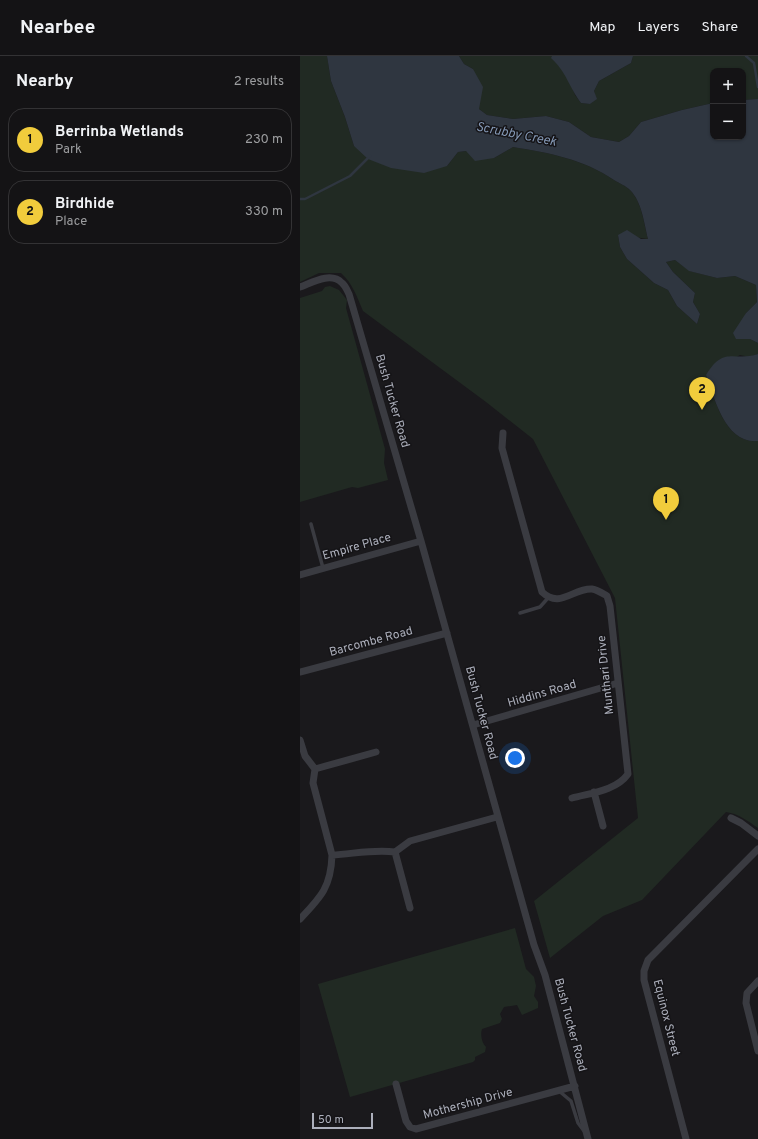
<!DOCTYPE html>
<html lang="en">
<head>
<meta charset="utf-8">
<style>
  body { margin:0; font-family:Overpass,sans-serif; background:#212022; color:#f1f3f6 }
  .controls { position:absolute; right:12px; top:12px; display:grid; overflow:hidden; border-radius:8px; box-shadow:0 1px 3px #0004 }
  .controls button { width:36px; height:36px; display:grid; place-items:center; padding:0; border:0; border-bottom:1px solid #333234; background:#141315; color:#f1f3f6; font:20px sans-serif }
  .scale { position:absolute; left:12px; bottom:10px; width:61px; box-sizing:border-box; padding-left:4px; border:2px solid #acafbb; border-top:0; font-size:11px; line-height:14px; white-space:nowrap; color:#acafbb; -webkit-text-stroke:3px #151417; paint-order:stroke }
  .you { position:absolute; left:215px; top:702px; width:14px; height:14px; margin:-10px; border:3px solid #fff; border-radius:50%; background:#1a73e8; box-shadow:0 0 0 6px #1a73e833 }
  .badge { display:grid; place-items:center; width:26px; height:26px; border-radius:50%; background:#f1cc3c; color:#111; font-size:13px; font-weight:700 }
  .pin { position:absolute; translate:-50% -33px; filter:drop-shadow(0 1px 2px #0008) }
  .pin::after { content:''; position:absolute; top:21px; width:14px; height:12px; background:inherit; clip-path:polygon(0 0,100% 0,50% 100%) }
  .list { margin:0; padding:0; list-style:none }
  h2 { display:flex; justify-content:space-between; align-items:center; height:52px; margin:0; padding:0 16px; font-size:17px }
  h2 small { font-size:13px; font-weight:400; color:#9d9ea0 }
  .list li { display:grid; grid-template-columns:26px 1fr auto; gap:12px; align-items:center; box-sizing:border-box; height:64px; margin:0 8px 8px; padding:0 8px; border:1px solid #333234; border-radius:16px }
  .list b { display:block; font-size:15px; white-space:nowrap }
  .list p { margin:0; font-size:13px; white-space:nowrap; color:#9d9ea0 }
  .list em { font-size:13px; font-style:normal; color:#9d9ea0 }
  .map { position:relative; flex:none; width:458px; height:1083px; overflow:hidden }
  header { display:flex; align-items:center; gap:24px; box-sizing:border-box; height:56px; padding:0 20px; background:#141315; border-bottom:1px solid #333234 }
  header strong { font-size:19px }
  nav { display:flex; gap:22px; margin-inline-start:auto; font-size:14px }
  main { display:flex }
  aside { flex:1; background:#141315 }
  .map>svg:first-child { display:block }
</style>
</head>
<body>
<header>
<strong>Nearbee</strong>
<nav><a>Map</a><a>Layers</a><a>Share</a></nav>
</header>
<main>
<aside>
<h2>Nearby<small>2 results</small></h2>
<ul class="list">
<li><span class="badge">1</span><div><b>Berrinba Wetlands</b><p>Park</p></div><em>230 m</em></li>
<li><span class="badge">2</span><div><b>Birdhide</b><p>Place</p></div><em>330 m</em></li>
</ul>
</aside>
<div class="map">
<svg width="458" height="1083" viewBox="0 0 458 1083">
  <rect width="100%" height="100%" fill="#1a191c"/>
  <!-- green -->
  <path fill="#212a23" d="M 0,0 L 27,0 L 31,25 L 45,61 L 54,90 L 147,110 L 158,96 L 166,95 L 194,102 L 213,91 C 250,97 283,103 314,124 C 319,127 326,130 330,134 C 342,146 344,168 348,183 L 318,179 L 320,191 L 327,203 L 354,227 L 368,234 L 377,250 L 397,268 L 400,258 L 393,246 L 395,237 L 373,216 L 366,206 L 375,204 L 390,215 L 417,222 L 435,220 L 456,229 L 457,246 L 446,257 L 436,283 L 450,283 L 458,287 L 458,298 L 449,301 L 440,299 L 406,319 C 415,343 425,388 458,385 L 458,772 C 448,765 439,758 426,756 L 342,844 L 303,860 L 250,902 L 234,845 L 338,762 L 315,542 L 233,383 L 186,346 L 63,255 C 57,241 53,228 41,217 L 19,217 L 0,226 Z
    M 159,0 L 252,0 L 270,25 L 275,39 L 281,47 L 290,48 L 296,43 L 294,35 L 299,25 L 331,7 L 333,0 L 458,0 L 458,43 L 443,44 L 443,15 L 413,15 L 413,47 L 382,54 L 341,66 L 329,80 L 319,86 L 291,81 L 269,66 L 246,60 L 213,63 L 187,59 L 179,53 L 173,13 L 164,8 Z
    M 30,230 L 39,234 L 47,244 L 46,252 L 85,393 L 84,407 L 88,424 L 58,432 L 52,431 L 0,446 L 0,242 L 22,235 L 25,231 Z
    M 215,872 L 226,913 L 234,921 L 236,930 L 234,940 L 238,946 L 238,952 L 222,959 L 217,949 L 204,951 L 200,958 L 202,963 L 200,967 L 182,973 C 180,979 182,987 186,991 L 185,996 L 175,1001 L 175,1004 L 173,1006 L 50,1041 L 18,928 Z"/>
  <!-- water -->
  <path fill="#2f3640" d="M 27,0 L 159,0 L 164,8 L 173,13 L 183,31 L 179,53 L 187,59 L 213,63 L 246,60 L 269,66 L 291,81 L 319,86 L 329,80 L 341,66 L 382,54 L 413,47 L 413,81 L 443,81 L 443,44 L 458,43 L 458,287 L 450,283 L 436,283 L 433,277 L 446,257 L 457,246 L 456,229 L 435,220 L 417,222 L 389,215 L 375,204 L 366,206 L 373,216 L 395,237 L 393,246 L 400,258 L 397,268 L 377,250 L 368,234 L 354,227 L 327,203 L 320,191 L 318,179 L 327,174 L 341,183 L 348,183 C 344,167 342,146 330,134 C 326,130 319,127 314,124 C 283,103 250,97 213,91 L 194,102 L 175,105 L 166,95 L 158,96 L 147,110 L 124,117 L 91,112 L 68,103 L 54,90 L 45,61 L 31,25 Z
    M 252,0 L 333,0 L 331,7 L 299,25 L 294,35 L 297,43 L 290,48 L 281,47 C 269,31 267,17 251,2 Z
    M 458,298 L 458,385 C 425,388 415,343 406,319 C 424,289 434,306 458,298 Z"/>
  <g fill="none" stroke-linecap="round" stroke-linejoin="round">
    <!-- stream -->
    <path stroke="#2f3640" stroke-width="2.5" d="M 446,0 L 454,7 L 458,31
      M 0,143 L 5,143 L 50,120 L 70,100"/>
    <!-- service -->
    <path stroke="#3a3b41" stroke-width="3.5" d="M 11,468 L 23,512
      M 220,557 L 240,551 L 248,542
      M 259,1035 L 271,1045 L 278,1067 L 284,1075"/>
    <!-- minor -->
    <path stroke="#3a3b41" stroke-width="7" d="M 0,231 C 11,227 31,215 42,227 C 45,229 47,234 49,238 L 121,485 L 234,889 L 245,919 L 288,1083
      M 203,377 L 202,392 L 242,536 C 260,553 273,532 292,533 C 298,534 302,537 307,540 L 310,550 L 328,718 C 316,735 290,737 272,742
      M 0,519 L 121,485
      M 0,616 L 147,577
      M 173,669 L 318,627
      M 0,684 L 5,700 L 15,713 L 13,727 L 32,799 C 31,831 21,841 0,863
      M 15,713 L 76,696
      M 294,736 L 303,770
      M 431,762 L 441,767 L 458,780
      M 95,796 L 110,852
      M 32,799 C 53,798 74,793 95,796 L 110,785 L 197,761
      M 458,925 L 447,937 L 446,947 L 458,995
      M 96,1028 L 106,1065 L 110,1071 L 116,1073 L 275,1030
      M 386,1083 L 344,924 L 344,915 L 348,904 L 458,793"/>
  </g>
  <g text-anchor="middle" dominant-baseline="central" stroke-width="3" stroke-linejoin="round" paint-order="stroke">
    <!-- street labels -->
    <g font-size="12" fill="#acafbb" stroke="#151417">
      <text transform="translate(92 345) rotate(74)">Bush Tucker Road</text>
      <text transform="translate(57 491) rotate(-16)">Empire Place</text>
      <text transform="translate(71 586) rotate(-15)">Barcombe Road</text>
      <text transform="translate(306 619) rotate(-96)">Munthari Drive</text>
      <text transform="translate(242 638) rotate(-16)">Hiddins Road</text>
      <text transform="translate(181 657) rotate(75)">Bush Tucker Road</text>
      <text transform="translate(366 962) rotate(76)">Equinox Street</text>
      <text transform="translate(270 969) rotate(75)">Bush Tucker Road</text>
      <text transform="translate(168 1048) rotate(-15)">Mothership Drive</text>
    </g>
    <!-- water labels -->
    <g font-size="13" font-style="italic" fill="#8498b5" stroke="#151417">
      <text transform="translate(216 79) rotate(11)">Scrubby Creek</text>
    </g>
  </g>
</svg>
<div class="controls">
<button>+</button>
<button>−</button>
</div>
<div class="scale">50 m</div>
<div class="you"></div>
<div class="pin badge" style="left:366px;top:464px">1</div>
<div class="pin badge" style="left:402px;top:354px">2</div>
</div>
</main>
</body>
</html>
